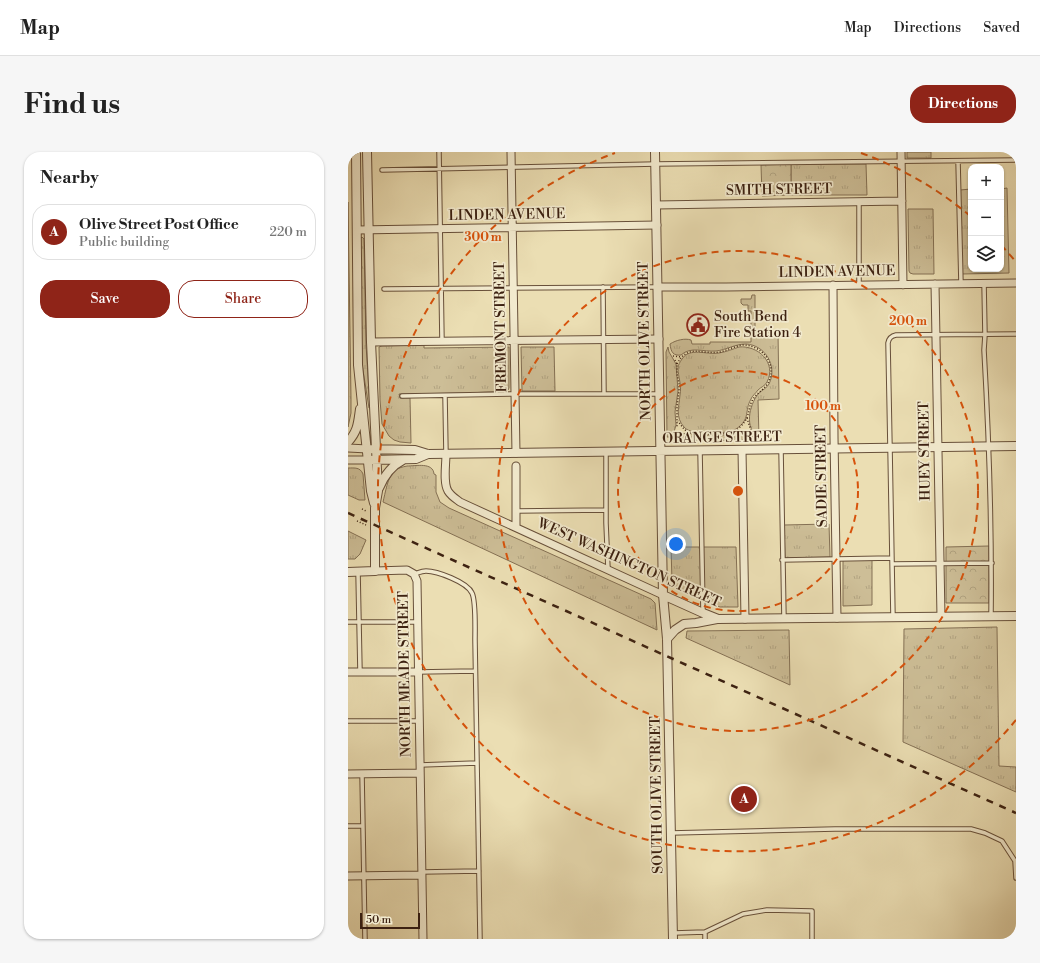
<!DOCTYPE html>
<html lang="en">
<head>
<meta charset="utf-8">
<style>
  body { margin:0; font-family:"Libre Bodoni",serif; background:#f6f6f6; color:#222 }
  .controls { position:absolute; right:12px; top:12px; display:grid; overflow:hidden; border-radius:8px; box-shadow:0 1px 3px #0004 }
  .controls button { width:36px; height:36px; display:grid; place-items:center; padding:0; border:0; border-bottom:1px solid #e0e0e0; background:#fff; color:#222; font:20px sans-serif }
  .scale { position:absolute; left:12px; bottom:10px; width:60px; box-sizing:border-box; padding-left:4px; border:2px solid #3c2111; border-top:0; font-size:11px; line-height:14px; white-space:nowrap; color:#3c2111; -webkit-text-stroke:3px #f2eace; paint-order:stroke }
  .you { position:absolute; left:328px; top:392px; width:14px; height:14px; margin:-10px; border:3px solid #fff; border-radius:50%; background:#1a73e8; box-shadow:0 0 0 6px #1a73e833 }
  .badge { display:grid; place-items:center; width:26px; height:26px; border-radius:50%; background:#8f2418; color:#fff; font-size:13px; font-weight:700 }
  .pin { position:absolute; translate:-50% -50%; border:2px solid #fff; box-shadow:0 1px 4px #0006 }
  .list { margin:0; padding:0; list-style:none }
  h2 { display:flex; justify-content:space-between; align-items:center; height:52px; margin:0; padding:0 16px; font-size:17px }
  h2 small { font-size:13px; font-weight:400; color:#767676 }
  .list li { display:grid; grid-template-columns:26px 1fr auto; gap:12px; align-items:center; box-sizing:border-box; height:56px; margin:0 8px 8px; padding:0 8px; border:1px solid #e0e0e0; border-radius:16px }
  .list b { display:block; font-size:15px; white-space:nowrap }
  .list p { margin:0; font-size:13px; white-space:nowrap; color:#767676 }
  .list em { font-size:13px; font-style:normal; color:#767676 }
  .actions { display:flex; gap:8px; padding:12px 16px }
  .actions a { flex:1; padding:9px 0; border:1px solid #8f2418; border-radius:16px; text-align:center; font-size:14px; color:#8f2418 }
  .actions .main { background:#8f2418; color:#fff }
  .icon { flex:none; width:22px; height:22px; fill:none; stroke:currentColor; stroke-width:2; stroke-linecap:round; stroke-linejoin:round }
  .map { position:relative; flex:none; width:668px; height:787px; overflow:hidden; border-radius:16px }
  header { display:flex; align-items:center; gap:24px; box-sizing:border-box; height:56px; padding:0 20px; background:#fff; border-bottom:1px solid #e0e0e0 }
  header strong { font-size:19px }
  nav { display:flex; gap:22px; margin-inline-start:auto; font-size:14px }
  .intro { display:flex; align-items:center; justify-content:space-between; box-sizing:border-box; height:96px; padding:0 24px }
  h1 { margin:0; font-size:28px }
  .button { padding:10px 18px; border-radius:16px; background:#8f2418; color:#fff; font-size:14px; font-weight:700 }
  main { display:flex; gap:24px; padding:0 24px }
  aside { flex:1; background:#fff; border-radius:16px; box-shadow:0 1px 3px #0004 }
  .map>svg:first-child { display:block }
</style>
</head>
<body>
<header>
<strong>Map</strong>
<nav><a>Map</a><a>Directions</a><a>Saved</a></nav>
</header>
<div class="intro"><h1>Find us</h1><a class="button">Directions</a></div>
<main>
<aside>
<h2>Nearby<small></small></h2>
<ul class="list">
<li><span class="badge">A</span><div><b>Olive Street Post Office</b><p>Public building</p></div><em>220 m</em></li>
</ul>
<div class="actions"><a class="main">Save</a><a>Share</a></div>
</aside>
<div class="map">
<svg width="668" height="787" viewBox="0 0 668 787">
  <defs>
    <pattern id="grass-tufts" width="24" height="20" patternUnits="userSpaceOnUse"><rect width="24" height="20" fill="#cdbe97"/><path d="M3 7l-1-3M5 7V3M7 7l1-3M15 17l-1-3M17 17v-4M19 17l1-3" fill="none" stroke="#b1a381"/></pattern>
    <pattern id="forest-crowns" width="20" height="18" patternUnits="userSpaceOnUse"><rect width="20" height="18" fill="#cdbe97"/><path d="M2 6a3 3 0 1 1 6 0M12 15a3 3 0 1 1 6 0" fill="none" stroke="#b1a381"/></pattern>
  </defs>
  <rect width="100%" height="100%" fill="#ebdeb3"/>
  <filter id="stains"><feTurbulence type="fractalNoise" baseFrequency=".005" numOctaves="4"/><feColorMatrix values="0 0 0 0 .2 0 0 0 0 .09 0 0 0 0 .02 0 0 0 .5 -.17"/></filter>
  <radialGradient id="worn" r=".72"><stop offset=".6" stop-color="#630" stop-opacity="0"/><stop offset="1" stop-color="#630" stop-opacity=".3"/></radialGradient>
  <!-- grass -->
  <path fill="url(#grass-tufts)" stroke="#847054" d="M 559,0 L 583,0 L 583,6 L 559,6 Z
    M 443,12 L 518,12 L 519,43 L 443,43 Z
    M 659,36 L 661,121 L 614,122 L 612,38 L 623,37 L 623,117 L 653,117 L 653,37 Z
    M 0,50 L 3,247 L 3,261 L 0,275 Z
    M 560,57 L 585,57 L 586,122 L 565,122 L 562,121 L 561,119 Z
    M 14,85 L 16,87 L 18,193 L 22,256 L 21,256 L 14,212 L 12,87 Z
    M 404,143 L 407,143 L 407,180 L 430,180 L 431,247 L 410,248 L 411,286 C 396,276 401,254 410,242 C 414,238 419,236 421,232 C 430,214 417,193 398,192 C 387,192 378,198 368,199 C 355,200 343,194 333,203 C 325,204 323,200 322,192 C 328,188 337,186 343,188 L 344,192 L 362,192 L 362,190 L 403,190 L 403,159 L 400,159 L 400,153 L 395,153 L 393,151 L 393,147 L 403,147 Z
    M 76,193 L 76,196 L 161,195 L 161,236 L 160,238 L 158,239 L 120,241 L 51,242 L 52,246 L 62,246 L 63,291 L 52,290 L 46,288 L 41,284 L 34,272 L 32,248 L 31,195 L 34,194 Z
    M 173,195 L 206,195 L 207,239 L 174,239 Z
    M 320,195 L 321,200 L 324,205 L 328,212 L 330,239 L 327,260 L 328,273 L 326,280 L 322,285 L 319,285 L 318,200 Z
    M 391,195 C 410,193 429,211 419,230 C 417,234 413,235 410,238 C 408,241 404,244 403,247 C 396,259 403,267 388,277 C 381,282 368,280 359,280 C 351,280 341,281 336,275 C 327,265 331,255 332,243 C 334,233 330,225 330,216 C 330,213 332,210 334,207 C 342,195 358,203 371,201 C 378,200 385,197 391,195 Z
    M 339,281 L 352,283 L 395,283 L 404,284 L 410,288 L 325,289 L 326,285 L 329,283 Z
    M 59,314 C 68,314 85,310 86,322 L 88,323 L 88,340 L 92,350 L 101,356 L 303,447 L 307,451 L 309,478 L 35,350 C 37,342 40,324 46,319 C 50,316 54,315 59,314 Z
    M 0,316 C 7,316 12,315 15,322 L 17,348 L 11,348 L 0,343 Z
    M 481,372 L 482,405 L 437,406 L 436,373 Z
    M 0,379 L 18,388 L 12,402 L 7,407 L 0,407 Z
    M 323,395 L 388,395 L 390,455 L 372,455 L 329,437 L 324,430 Z
    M 495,408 L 524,408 L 524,453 L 495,454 Z
    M 649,475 L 651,614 L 668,615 L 668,640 L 555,590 L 556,477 Z
    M 441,478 L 442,533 L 338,486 L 339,479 Z"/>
  <!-- forest -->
  <path fill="url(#forest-crowns)" stroke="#847054" d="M 443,12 L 443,43 L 414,44 L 413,13 Z
    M 641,394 L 641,451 L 598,451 L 598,395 Z"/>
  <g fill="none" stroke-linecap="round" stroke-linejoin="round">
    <!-- service casing -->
    <g stroke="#68503a" stroke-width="5.5">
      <path id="service" d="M 91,0 L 94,189
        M 610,9 L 613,132
        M 34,18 L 308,12 L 668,8
        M 511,50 L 511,133
        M 636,131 L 637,183 L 636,198 C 641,286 644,375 643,464
        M 255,135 L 256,242
        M 36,137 L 308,135
        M 54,244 L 167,242 L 310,242
        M 97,244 L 98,302
        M 433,298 L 436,467
        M 352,299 L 355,460
        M 258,301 L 258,371 L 260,417
        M 169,359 L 258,358
        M 434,408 L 544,406
        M 544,412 L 644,411
        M 10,420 L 12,520
        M 66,422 C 70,421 73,419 78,419 C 89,419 119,430 124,441 C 128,449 127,478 127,488 L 132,787
        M 545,465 L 542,296 L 540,191 C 541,186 543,184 548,183 L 668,182
        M 0,470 L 69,470
        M 70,520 L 127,519
        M 0,569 L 71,569
        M 72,613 L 129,611
        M 14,622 L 17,787
        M 0,674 L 15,674
        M 323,681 L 487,677 L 623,677 L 637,681 L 654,689 L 667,709 L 668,726
        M 74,720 L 131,719
        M 326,781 L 357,780
        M 357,787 L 357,780 L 395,762 L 419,758 L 464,759 L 464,787"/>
    </g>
    <!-- minor casing -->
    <g stroke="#68503a" stroke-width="9">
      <path id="minor" d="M 163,0 L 168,301
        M 553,0 L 555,133
        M 308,53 L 554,49
        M 9,78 L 309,73
        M 587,132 L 593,465
        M 485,133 L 486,285 L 489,466
        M 310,135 L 378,135 L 668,131
        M 23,190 L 311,187
        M 0,296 L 20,297
        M 394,298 L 397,467
        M 98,302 C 98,312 95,331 100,339 C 103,344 108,347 112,350 L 315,443
        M 0,308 L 20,308
        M 168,314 L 168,375
        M 27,419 L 59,418 L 66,422 L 69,429 L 75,787
        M 0,520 L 70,520
        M 0,622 L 72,621
        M 0,724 L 74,723"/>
    </g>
    <!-- tertiary casing -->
    <g stroke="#68503a" stroke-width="10">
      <path id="tertiary" d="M 8,0 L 10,213 L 23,339 L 26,351
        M 307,0 L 315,443 L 319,487 L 325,787
        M 0,290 C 10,279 10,271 12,257
        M 20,297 L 67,298 L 80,302 L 668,294
        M 23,308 L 68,307 L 80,302
        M 31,336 C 36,324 43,314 55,308
        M 0,420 L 27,419 L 27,356 L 30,339 L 23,190 L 19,0
        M 315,443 L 355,461 L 370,467 L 668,464
        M 319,487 L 327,478 L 336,472 L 348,471 L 369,467"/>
    </g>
    <!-- path -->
    <path stroke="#3c2111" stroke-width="1.5" stroke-dasharray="1 2" stroke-linecap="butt" d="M 325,204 L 333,205
      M 327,208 L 329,212 L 329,222 L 331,232 L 331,239 L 329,254 L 329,275
      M 329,212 C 340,191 354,203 372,200 C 380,198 387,194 395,193 C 413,193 429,211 421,229 C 418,236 410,240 405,247 C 399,257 403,264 393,274 C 390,277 387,280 383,281 C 374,282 349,283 340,280 C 336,278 333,273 330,269
      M 399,266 L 404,282
      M 14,357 L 18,359
      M 9,369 L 18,373"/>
    <!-- service -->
    <use href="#service" stroke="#f2eace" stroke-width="3.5"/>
    <!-- minor -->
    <use href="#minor" stroke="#f2eace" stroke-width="7"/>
    <!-- tertiary -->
    <use href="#tertiary" stroke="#f2eace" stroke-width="8"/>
    <!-- rail -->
    <path stroke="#3c2111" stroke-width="2.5" stroke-dasharray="7 7" stroke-linecap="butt" d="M 0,361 L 668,661"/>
  </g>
  <!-- distance rings -->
  <g fill="none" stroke="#d7530c" stroke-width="2" stroke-dasharray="7 5">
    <circle cx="390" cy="339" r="120"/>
    <circle cx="390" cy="339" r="240"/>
    <path d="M668 568A360 360 0 1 1 267 1M513 1A360 360 0 0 1 621 63M653 93A360 360 0 0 1 668 110"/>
  </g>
  <!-- icons -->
  <defs>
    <g id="civic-ring" transform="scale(1.15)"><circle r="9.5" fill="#f2eace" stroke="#8f2418" stroke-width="1.5"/><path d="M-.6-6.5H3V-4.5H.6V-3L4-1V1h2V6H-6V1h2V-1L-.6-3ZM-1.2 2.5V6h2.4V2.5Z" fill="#8f2418"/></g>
  </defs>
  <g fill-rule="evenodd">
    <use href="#civic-ring" x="350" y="173"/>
  </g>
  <g text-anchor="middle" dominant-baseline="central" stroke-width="3.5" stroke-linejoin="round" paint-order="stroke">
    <!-- street labels -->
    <g font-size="14" fill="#3c2111" stroke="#f2eace">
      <text transform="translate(431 38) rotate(-1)">SMITH STREET</text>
      <text transform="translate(159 63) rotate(-1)">LINDEN AVENUE</text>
      <text transform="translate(489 120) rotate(-1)">LINDEN AVENUE</text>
      <text transform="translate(153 175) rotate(-91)">FREMONT STREET</text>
      <text transform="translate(297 189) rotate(-91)">NORTH OLIVE STREET</text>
      <text transform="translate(374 286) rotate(-1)">ORANGE STREET</text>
      <text transform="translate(577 299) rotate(-91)">HUEY STREET</text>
      <text transform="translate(474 324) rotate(-91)">SADIE STREET</text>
      <text transform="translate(281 411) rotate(24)">WEST WASHINGTON STREET</text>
      <text transform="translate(57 522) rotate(-91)">NORTH MEADE STREET</text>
      <text transform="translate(309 643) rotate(-91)">SOUTH OLIVE STREET</text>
    </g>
    <!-- poi labels -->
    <g font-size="14" fill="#3c2111" stroke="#f2eace" text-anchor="start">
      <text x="366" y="165">South Bend<tspan x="366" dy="16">Fire Station 4</tspan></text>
    </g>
  </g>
  <circle cx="390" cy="339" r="6" fill="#d7530c" stroke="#f2eace" stroke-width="2"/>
  <g font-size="12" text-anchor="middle" font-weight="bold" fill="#d7530c" stroke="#f2eace" stroke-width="3.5" stroke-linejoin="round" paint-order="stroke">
    <text x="135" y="89">300 m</text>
    <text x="560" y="173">200 m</text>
    <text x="475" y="258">100 m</text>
  </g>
  <rect width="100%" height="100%" filter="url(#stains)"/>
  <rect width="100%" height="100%" fill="url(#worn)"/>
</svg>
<div class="controls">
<button>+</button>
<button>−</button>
<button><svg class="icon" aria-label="layers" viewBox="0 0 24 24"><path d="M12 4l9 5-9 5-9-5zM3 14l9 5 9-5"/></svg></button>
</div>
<div class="scale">50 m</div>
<div class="you"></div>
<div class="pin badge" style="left:396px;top:647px">A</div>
</div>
</main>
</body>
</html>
